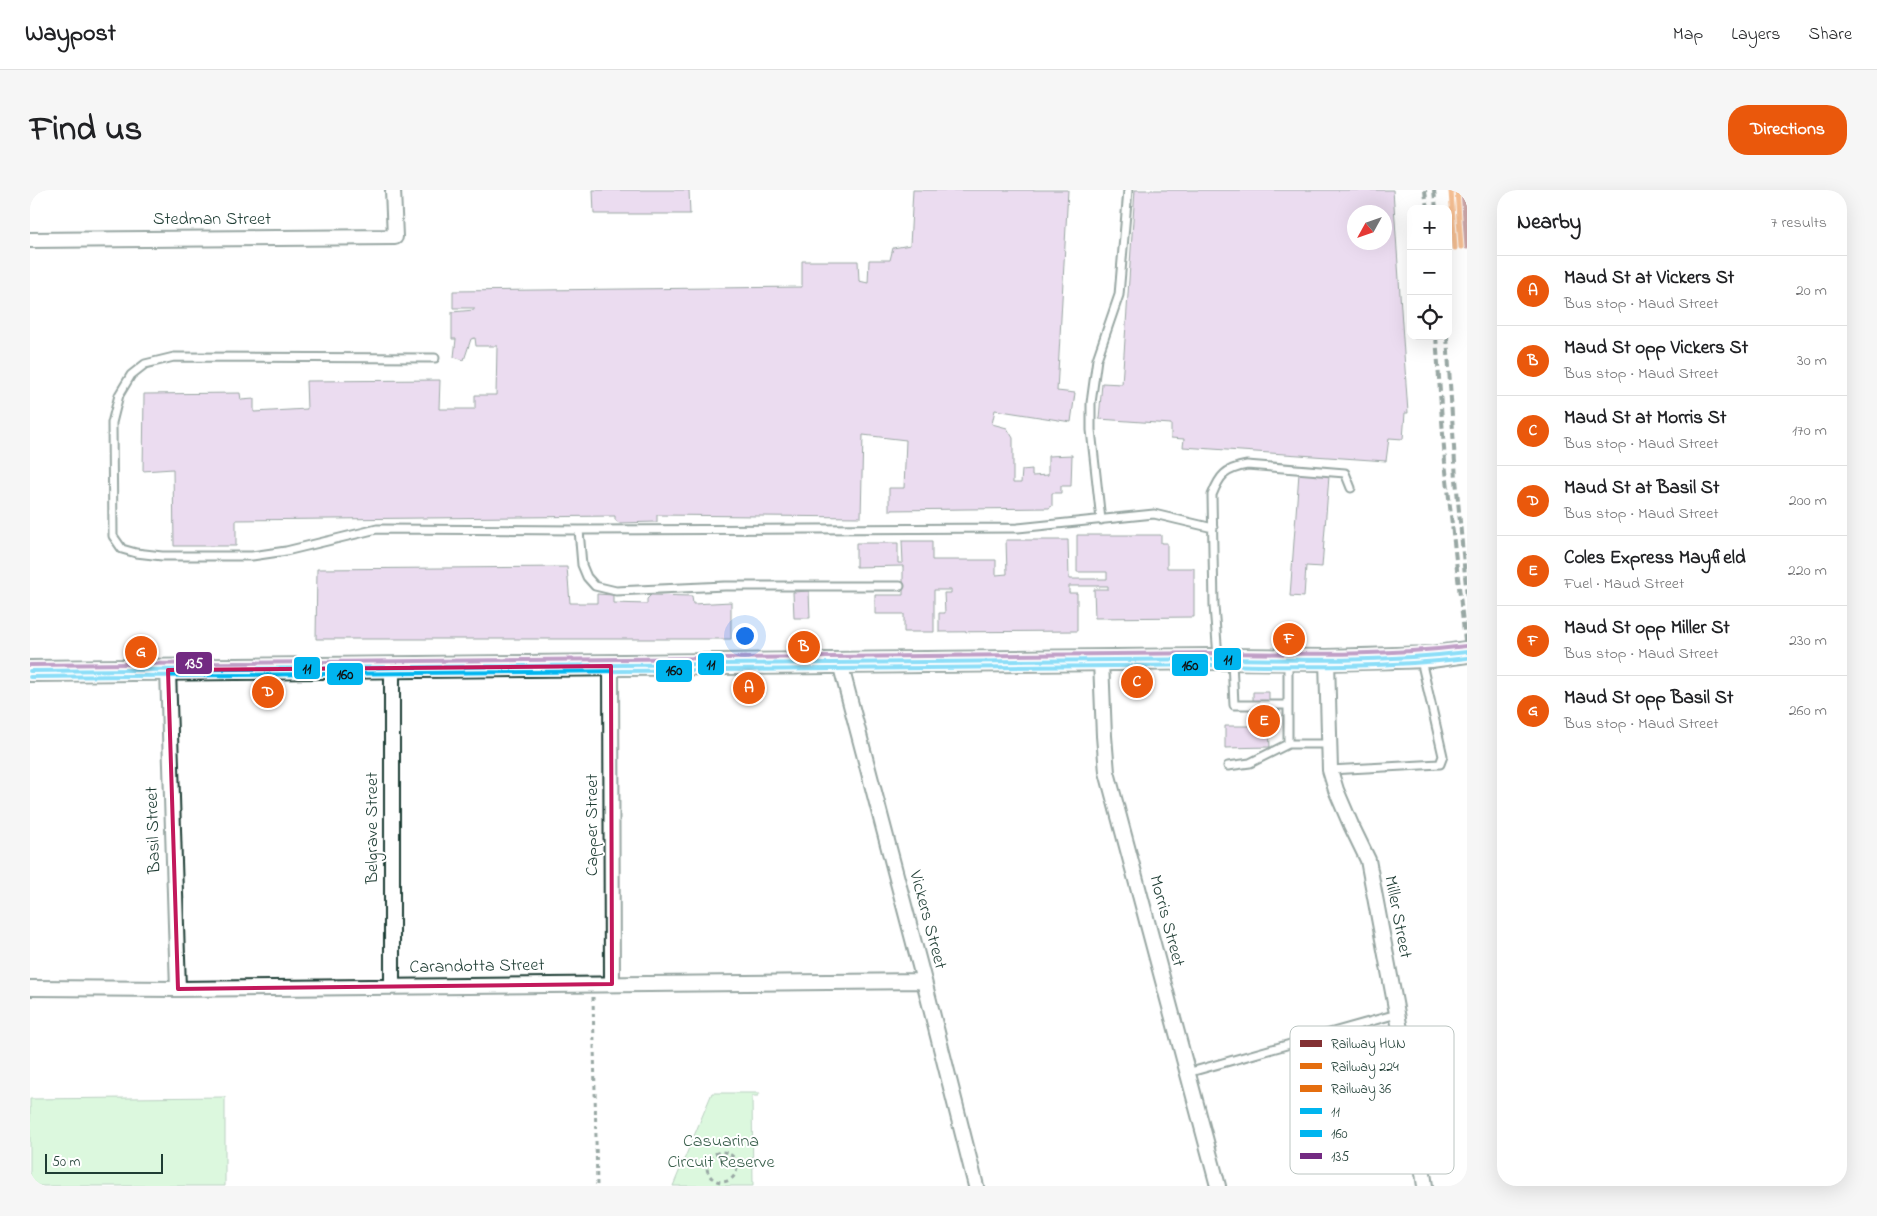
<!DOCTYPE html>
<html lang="en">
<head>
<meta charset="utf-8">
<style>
  body { margin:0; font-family:"Indie Flower",sans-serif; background:#f6f6f6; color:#202124 }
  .controls { position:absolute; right:15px; top:15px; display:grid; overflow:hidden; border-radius:10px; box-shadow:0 5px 20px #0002 }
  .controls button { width:45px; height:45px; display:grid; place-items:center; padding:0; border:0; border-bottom:1px solid #e0e0e0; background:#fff; color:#202124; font:25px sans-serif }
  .compass { position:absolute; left:1317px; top:15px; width:45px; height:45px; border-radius:50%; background:#fff; box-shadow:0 5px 20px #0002; rotate:230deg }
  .scale { position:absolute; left:15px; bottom:12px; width:118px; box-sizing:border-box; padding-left:5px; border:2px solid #1f3d34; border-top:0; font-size:14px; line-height:18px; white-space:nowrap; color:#1f3d34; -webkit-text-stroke:4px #fff; paint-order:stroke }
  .you { position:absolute; left:714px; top:445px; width:18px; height:18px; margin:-12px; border:4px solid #fff; border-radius:50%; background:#1a73e8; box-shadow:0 0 0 8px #1a73e833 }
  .badge { display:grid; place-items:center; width:32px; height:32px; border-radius:50%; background:#ea580c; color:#fff; font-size:16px; font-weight:700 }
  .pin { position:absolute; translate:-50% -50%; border:2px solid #fff; box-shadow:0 1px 5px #0006 }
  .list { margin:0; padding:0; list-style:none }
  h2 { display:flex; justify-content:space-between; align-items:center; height:65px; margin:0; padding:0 20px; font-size:21px }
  h2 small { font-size:16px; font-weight:400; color:#757577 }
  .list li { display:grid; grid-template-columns:32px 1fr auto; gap:15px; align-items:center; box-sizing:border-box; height:70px; padding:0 20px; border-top:1px solid #e0e0e0 }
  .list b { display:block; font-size:19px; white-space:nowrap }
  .list p { margin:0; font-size:16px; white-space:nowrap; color:#757577 }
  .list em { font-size:16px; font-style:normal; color:#757577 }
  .icon { flex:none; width:28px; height:28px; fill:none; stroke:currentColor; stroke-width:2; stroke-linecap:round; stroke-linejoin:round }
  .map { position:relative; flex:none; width:1437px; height:996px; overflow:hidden; border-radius:20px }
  header { display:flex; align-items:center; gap:30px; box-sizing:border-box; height:70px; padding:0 25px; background:#fff; border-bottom:1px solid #e0e0e0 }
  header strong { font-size:24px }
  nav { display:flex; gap:28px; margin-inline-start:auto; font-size:18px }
  .intro { display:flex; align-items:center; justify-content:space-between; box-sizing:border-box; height:120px; padding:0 30px }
  h1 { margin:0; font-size:35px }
  .button { padding:12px 22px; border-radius:20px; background:#ea580c; color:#fff; font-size:18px; font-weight:700 }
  main { display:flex; gap:30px; padding:0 30px }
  aside { flex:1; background:#fff; border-radius:20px; box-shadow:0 5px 20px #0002 }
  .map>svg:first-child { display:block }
</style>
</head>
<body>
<header>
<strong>Waypost</strong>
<nav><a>Map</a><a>Layers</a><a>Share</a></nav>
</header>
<div class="intro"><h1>Find us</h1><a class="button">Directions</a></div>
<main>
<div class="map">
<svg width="1437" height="996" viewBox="0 0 1437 996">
  <rect width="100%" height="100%" fill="#fff"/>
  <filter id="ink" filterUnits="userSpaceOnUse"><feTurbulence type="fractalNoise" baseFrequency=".02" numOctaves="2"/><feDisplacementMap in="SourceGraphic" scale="10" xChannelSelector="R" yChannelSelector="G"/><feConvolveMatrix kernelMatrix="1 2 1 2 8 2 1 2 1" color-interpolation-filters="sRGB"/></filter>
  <g filter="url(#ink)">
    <!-- green -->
    <path fill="#b1f0b7" stroke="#689676" d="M 682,903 L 730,903 L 728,906 L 722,906 L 723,996 L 643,996 Z
      M 195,907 L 195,996 L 0,996 L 0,909 Z"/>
    <!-- building -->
    <path fill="#d3b1dd" stroke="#1f3d34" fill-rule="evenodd" d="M 563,0 L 659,0 L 660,24 L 564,24 Z
      M 883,0 L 1038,0 L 1027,201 L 1045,203 L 1041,232 L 965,220 L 962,234 L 977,238 L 983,248 L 983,293 L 991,293 L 992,280 L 1002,279 L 1002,286 L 1018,285 L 1018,266 L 1042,265 L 1041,296 L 1031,296 L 1031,303 L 1022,303 L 1022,316 L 1019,318 L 859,320 L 859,298 L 874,298 L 876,250 L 833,245 L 831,327 L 627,325 L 627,332 L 589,333 L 585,330 L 585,326 L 206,330 L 206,356 L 144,356 L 143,279 L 113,281 L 114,204 L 210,203 L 211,210 L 224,209 L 224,222 L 277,219 L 276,191 L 410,190 L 409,219 L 445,219 L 445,205 L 466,205 L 467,156 L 446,156 L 445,148 L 441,149 L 434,170 L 424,167 L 426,149 L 422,149 L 422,122 L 444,120 L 444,118 L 423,118 L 423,101 L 772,97 L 772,71 L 828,71 L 829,91 L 838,93 L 839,70 L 860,70 L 863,58 L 880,55 Z
      M 1105,0 L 1363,0 L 1378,223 L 1375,223 L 1373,249 L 1359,248 L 1356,271 L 1153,257 L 1154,249 L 1141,248 L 1141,234 L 1069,229 L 1072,193 L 1092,194 ZM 1324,22 L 1354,22 L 1354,52 L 1324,52 Z
      M 1269,283 L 1299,286 L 1292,377 L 1276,376 L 1274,407 L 1260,406 Z
      M 1047,345 L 1131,345 L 1131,353 L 1137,353 L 1137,378 L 1164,378 L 1164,427 L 1065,428 L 1064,399 L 1078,399 L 1078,396 L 1039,396 L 1039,403 L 1047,403 L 1047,441 L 909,442 L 909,423 L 915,423 L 914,403 L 921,403 L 921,400 L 904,400 L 904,442 L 874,442 L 874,424 L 845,424 L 845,405 L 873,405 L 873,376 L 826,377 L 826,353 L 868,353 L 868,373 L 873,373 L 872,351 L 902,351 L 902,370 L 966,370 L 966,385 L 977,384 L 976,350 L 1038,350 L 1039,389 L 1077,389 L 1077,382 L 1047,382 Z
      M 537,377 L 540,413 L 567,413 L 567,404 L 583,405 L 583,413 L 617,414 L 617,409 L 621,405 L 662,406 L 663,414 L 701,412 L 701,449 L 286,449 L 287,379 Z
      M 779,401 L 780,428 L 764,428 L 763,402 Z
      M 1223,502 L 1239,502 L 1239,536 L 1223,536 Z
      M 1195,536 L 1239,536 L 1240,557 L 1195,558 Z"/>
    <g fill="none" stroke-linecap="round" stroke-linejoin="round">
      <!-- service casing -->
      <g stroke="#1f3d34" stroke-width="11">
        <path id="service" d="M 405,168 L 144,167 L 115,174 L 101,185 L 89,205 L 82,233 L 83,346 L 92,359 L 106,363 L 132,366 L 222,366 L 256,361 L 347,339 L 549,340 L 988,338 L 1124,324 L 1183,338
          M 1071,330 L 1061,240 L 1061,213 L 1067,169 L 1089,105 L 1098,0
          M 549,340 L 552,375 L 557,387 L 565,396 L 586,401 L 695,396 L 870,396
          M 1188,467 L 1184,416 L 1182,305 C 1190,285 1195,279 1217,275 L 1315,283 L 1321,298
          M 1202,470 L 1204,515 L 1258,515
          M 1258,472 L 1258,554 L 1300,554
          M 1198,576 L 1220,573 L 1258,554
          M 1300,580 L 1410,574 L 1413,566 L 1391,470
          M 1157,883 L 1367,824"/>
      </g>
      <!-- minor casing -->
      <g stroke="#1f3d34" stroke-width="18">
        <path id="minor" d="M 0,50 L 365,47 L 363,0
          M 1297,470 L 1300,580 L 1306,600 L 1321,635 L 1338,670 L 1373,855 L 1395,996
          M 1071,471 L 1074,546 L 1077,582 L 1188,996
          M 810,473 L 894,791 L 946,996
          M 581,476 L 582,794
          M 362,479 L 362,796
          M 138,480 L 148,799
          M 0,798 L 148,799 L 894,791"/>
      </g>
      <!-- secondary casing -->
      <g stroke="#1f3d34" stroke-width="24">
        <path id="secondary" d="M 0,481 L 1189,469 L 1297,470 L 1401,467"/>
      </g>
      <!-- path -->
      <path stroke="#1f3d34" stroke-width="3" stroke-dasharray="4 4" stroke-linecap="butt" d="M 563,807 L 567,996
        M677 977a15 15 0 1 1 30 0a15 15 0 1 1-30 0Z"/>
      <!-- service -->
      <use href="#service" stroke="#fff" stroke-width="7"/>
      <!-- minor -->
      <use href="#minor" stroke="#fff" stroke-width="14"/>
      <!-- secondary -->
      <use href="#secondary" stroke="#fff" stroke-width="20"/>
      <!-- rail -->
      <path stroke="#1f3d34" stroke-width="4" stroke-dasharray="8 4" stroke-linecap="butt" d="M 1395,0 L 1397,19
        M 1404,0 L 1406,19
        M 1406,146 L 1415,272 L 1437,468
        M 1417,146 L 1426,289 L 1437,407"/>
      <!-- secondary-bridge casing -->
      <g stroke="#1f3d34" stroke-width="24" stroke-linecap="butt">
        <path id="secondary-bridge" d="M 1401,467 L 1437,462"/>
      </g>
      <!-- secondary-bridge -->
      <use href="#secondary-bridge" stroke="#fff" stroke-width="20"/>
      <!-- bus-1 casing -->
      <g stroke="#fff" stroke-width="8">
        <path id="bus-1" d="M 0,481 L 1189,469 C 1272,470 1354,472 1437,462"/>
      </g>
      <!-- bus-2 casing -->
      <g stroke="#fff" stroke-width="8">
        <path id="bus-2" d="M 0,487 L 1189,475 C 1272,477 1354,478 1437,468"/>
      </g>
      <!-- bus-3 casing -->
      <g stroke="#fff" stroke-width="8">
        <path id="bus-3" d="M 0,475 L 1189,463 C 1272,464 1354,466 1436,456"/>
      </g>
      <!-- bus-1 -->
      <use href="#bus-1" stroke="#00b5ef" stroke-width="4"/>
      <!-- bus-2 -->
      <use href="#bus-2" stroke="#00b5ef" stroke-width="4"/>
      <!-- bus-3 -->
      <use href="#bus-3" stroke="#732a82" stroke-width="4"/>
      <!-- rail-1 casing -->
      <g stroke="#fff" stroke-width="9">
        <path id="rail-1" d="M 1433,0 L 1437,57"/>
      </g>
      <!-- rail-2 casing -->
      <g stroke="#fff" stroke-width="9">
        <path id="rail-2" d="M 1427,0 L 1431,57"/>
      </g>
      <!-- rail-3 casing -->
      <g stroke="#fff" stroke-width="9">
        <path id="rail-3" d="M 1421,1 L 1425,58"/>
      </g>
      <!-- rail-1 -->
      <use href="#rail-1" stroke="#833134" stroke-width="5"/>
      <!-- rail-2 -->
      <use href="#rail-2" stroke="#e56e0f" stroke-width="5"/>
      <!-- rail-3 -->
      <use href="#rail-3" stroke="#e56e0f" stroke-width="5"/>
    </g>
  </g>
  <!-- marked area -->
  <path d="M0 0H1437V996H0ZM 581,476 L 582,794 L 148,799 L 138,480 Z" fill="#fff" fill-opacity=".55" fill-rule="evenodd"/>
  <path fill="none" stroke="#c2185b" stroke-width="4" stroke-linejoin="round" d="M 581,476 L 582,794 L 148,799 L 138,480 Z"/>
  <g text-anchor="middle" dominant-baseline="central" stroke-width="4" stroke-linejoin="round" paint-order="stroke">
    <!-- street labels -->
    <g font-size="18" fill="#1f3d34" stroke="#fff">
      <text x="182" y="30">Stedman Street</text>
      <text transform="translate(563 635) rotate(-90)">Capper Street</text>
      <text transform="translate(343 638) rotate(-90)">Belgrave Street</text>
      <text transform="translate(124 640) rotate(-92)">Basil Street</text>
      <text transform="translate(1367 727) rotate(79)">Miller Street</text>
      <text transform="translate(897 730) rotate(75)">Vickers Street</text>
      <text transform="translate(1136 731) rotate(75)">Morris Street</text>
      <text transform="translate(447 777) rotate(-1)">Carandotta Street</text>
    </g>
    <!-- park labels -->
    <g font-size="18" fill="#3c614e" stroke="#fff">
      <text x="691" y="952">Casuarina<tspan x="691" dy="21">Circuit Reserve</tspan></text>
    </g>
  </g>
  <!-- legend -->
  <rect x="1260" y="836" width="164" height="148" rx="8" fill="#fff" stroke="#bcc5c2" stroke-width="1"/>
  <rect x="1270" y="850" width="22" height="7" fill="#833134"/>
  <rect x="1270" y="873" width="22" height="6" fill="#e56e0f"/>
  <rect x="1270" y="895" width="22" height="7" fill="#e56e0f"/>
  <rect x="1270" y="918" width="22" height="6" fill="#00b5ef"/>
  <rect x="1270" y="940" width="22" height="7" fill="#00b5ef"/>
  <rect x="1270" y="963" width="22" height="6" fill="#732a82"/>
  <g font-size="14" fill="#1f3d34">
    <text x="1301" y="858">Railway HUN</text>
    <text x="1301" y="881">Railway 224</text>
    <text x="1301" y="903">Railway 36</text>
    <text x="1301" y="926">11</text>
    <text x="1301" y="948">160</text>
    <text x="1301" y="971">135</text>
  </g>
  <g stroke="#fff" stroke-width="2">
    <rect x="1183" y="457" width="29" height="24" rx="5" fill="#00b5ef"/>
    <rect x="145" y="461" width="38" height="24" rx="5" fill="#732a82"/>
    <rect x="667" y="462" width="28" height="24" rx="5" fill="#00b5ef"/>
    <rect x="1141" y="463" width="38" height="24" rx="5" fill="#00b5ef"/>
    <rect x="263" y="466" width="28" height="24" rx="5" fill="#00b5ef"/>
    <rect x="625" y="469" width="38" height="24" rx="5" fill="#00b5ef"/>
    <rect x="296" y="472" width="38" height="24" rx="5" fill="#00b5ef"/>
  </g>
  <g font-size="14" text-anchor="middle" font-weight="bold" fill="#fff">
    <text x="164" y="478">135</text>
  </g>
  <g font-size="14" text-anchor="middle" font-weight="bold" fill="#111">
    <text x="1198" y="474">11</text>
    <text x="681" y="479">11</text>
    <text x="1160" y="480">160</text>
    <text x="277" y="483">11</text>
    <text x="644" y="485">160</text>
    <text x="315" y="489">160</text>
  </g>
</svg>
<div class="controls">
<button>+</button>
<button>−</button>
<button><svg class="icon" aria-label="locate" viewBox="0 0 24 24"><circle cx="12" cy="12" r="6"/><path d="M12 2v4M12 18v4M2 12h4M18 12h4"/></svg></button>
</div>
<svg class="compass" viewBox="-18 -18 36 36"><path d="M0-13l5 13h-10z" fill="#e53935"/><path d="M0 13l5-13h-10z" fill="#757577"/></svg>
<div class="scale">50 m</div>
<div class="you"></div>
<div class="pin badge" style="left:719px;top:498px">A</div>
<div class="pin badge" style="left:774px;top:457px">B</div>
<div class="pin badge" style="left:1107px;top:492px">C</div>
<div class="pin badge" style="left:238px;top:502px">D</div>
<div class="pin badge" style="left:1234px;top:531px">E</div>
<div class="pin badge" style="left:1259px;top:449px">F</div>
<div class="pin badge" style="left:111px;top:462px">G</div>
</div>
<aside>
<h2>Nearby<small>7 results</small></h2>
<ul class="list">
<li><span class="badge">A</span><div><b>Maud St at Vickers St</b><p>Bus stop · Maud Street</p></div><em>20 m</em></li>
<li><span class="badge">B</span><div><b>Maud St opp Vickers St</b><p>Bus stop · Maud Street</p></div><em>30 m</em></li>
<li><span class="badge">C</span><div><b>Maud St at Morris St</b><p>Bus stop · Maud Street</p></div><em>170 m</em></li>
<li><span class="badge">D</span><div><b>Maud St at Basil St</b><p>Bus stop · Maud Street</p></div><em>200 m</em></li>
<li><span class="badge">E</span><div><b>Coles Express Mayfield</b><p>Fuel · Maud Street</p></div><em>220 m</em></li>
<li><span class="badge">F</span><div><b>Maud St opp Miller St</b><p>Bus stop · Maud Street</p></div><em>230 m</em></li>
<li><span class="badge">G</span><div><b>Maud St opp Basil St</b><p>Bus stop · Maud Street</p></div><em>260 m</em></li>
</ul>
</aside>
</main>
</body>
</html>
